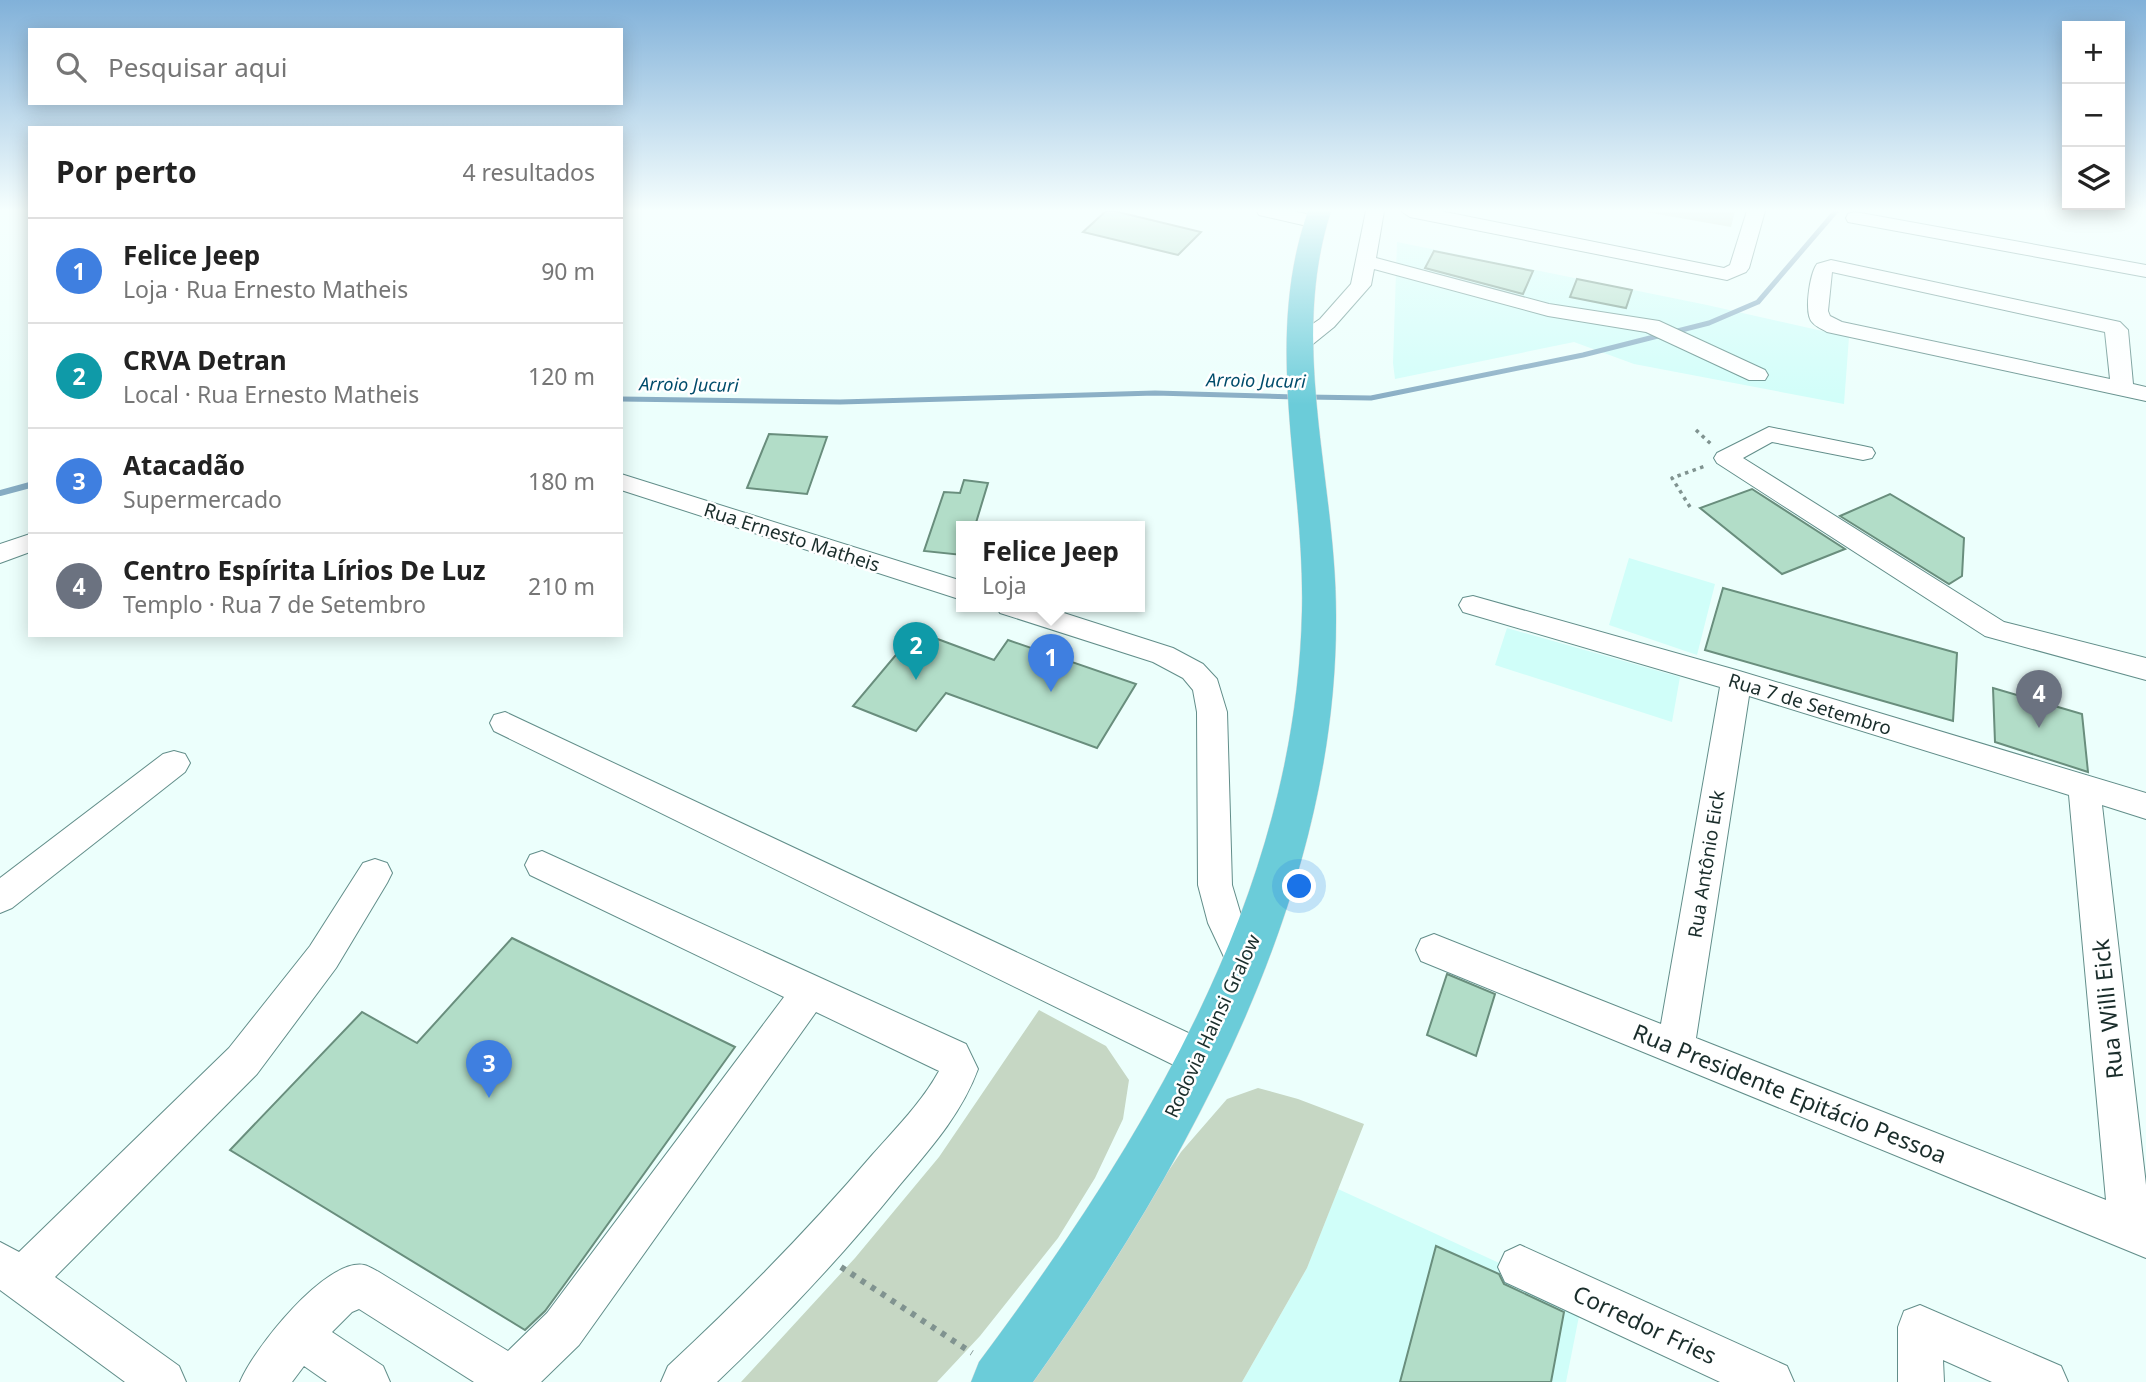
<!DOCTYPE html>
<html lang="pt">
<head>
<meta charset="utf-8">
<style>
  body { margin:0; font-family:"Noto Sans",sans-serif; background:#f2f2f2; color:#222 }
  .controls { position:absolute; right:21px; top:21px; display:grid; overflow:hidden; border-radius:0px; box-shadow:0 4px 18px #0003 }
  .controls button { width:63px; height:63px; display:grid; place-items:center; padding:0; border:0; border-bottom:2px solid #e0e0e0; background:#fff; color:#222; font:35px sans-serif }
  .you { position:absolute; left:1300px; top:887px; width:24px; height:24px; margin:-18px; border:5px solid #fff; border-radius:50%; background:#1a73e8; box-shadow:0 0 0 10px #1a73e833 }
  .badge { display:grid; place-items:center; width:46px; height:46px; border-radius:50%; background:#111827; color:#fff; font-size:23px; font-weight:700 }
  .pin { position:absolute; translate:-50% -58px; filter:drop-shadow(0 2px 4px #0008) }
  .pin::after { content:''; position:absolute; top:37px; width:24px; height:21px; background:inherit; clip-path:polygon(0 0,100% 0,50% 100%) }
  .popup { position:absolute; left:956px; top:521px; width:189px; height:91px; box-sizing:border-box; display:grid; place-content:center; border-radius:0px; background:#fff; filter:drop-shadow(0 2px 5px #0005); font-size:23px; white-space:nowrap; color:#767676 }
  .popup b { font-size:26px; color:#222 }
  .popup::after { content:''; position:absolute; left:50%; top:100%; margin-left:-14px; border:14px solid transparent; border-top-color:#fff }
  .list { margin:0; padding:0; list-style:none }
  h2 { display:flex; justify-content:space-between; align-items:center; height:91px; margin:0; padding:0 28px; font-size:30px }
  h2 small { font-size:23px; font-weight:400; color:#767676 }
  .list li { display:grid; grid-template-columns:46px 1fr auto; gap:21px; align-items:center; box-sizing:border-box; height:105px; padding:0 28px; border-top:2px solid #e0e0e0 }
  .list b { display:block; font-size:26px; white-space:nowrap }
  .list p { margin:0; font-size:23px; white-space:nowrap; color:#767676 }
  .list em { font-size:23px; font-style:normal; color:#767676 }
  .icon { flex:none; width:38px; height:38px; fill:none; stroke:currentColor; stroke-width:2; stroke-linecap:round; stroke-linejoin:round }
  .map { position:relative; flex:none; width:2146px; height:1382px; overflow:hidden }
  .search { position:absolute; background:#fff; box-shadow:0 4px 18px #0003; left:28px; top:28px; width:595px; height:77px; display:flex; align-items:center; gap:18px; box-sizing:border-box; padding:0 24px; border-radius:0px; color:#767676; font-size:26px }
  .panel { position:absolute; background:#fff; box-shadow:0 4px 18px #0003; left:28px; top:126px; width:595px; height:511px; border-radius:0px }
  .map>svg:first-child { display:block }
</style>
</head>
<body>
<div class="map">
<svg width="2146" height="1382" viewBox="0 0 2146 1382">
  <rect width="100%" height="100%" fill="#ecfffc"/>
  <!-- built -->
  <path fill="#d0fef9" d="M 1397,242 L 1707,305 L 1849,337 L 1844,404 L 1634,364 L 1574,342 L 1395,379 L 1393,363 Z
    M 1629,558 L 1715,584 L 1697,655 L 1609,625 Z
    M 1507,628 L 1680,677 L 1672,722 L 1495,665 Z
    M 1338,1189 L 1582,1301 L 1566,1382 L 1242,1382 L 1307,1268 Z"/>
  <!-- green -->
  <path fill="#c6d7c4" d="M 1640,211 L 1735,211 L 1731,227 Z
    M 1039,1010 L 1106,1046 L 1129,1080 L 1123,1119 L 1095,1178 L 1058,1238 L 980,1336 L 937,1382 L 741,1382 L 855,1258 L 939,1157 Z
    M 1258,1088 L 1298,1099 L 1364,1124 L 1307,1268 L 1242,1382 L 1021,1382 L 1108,1262 L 1181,1152 L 1227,1099 Z"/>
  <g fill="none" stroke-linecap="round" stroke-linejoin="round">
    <!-- stream-far1 -->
    <path stroke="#86acc3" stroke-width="5" d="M 1307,397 L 1371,398 L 1583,355 L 1709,323 L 1758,302 L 1836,211
      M 621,399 L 840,402 L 1155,393 L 1295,397"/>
    <!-- stream -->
    <path stroke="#86acc3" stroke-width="6" d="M 0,493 L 30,485"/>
  </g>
  <!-- building -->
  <path fill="#b2ddc8" stroke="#698e7d" stroke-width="2" d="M 1106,211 L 1114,211 L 1201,232 L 1178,255 L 1083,232 Z
    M 1434,251 L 1533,271 L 1523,294 L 1425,268 Z
    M 1577,279 L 1632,290 L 1626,308 L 1570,297 Z
    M 769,434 L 827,437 L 807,494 L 747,488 Z
    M 964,480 L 988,483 L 975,526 L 962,526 L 962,555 L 924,551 L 944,492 L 960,493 Z
    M 1752,489 L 1845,549 L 1782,574 L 1700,508 Z
    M 1890,494 L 1964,538 L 1962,576 L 1949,584 L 1840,516 Z
    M 1723,588 L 1957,653 L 1953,721 L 1705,650 Z
    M 916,631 L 994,660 L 1008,640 L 1136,684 L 1097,748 L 946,693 L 916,731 L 853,706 Z
    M 1993,688 L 2082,714 L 2088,772 L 1995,742 Z
    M 512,938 L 735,1047 L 567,1281 L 545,1311 L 525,1330 L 230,1150 L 362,1012 L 417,1043 Z
    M 1447,974 L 1495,994 L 1476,1056 L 1427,1035 Z
    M 1436,1246 L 1499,1274 L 1504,1284 L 1564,1312 L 1551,1382 L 1400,1382 Z"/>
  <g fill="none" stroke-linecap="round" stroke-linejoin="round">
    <!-- minor casing -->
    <g stroke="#628e8a" stroke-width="2">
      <path id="minor" d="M 1257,211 L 1293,211 L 1323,218 L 1325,222 L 1316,228 L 1259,215 Z
        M 1366,211 L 1384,211 L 1376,258 L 1549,304 L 1659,321 L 1765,370 L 1768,375 L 1765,380 L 1749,380 L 1646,332 L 1548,316 L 1374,269 L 1371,285 L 1334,327 L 1308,348 L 1292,348 L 1289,343 L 1292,338 L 1320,319 L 1351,284 Z
        M 1401,211 L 1440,211 L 1724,268 L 1730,265 L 1747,211 L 1765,211 L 1749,268 L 1746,272 L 1727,280 L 1410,217 Z
        M 1855,212 L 2146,265 L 2146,277 L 1848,222 L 1846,218 L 1848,214 Z
        M 1831,260 L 2120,322 L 2128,330 L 2133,384 L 2146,387 L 2146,401 L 1827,332 C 1823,329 1816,327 1813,323 C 1803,315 1810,273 1817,264 ZM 1832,272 L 2105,332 L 2110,379 L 1842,322 L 1830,316 L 1828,311 Z
        M 1769,427 L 1863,446 L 1872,448 L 1875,453 L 1872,458 L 1863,460 L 1772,442 L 1743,458 L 2004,622 L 2146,658 L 2146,680 L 1985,636 L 1717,463 L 1714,458 L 1717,453 Z
        M 621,474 L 962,581 L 962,600 L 621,490 Z
        M 30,534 L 30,552 L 0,563 L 0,544 Z
        M 1473,596 L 1736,670 L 2146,793 L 2146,819 L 2102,805 L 2146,1185 L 2146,1258 L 1421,961 L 1416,950 L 1421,939 L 1434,934 L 1661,1024 L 1720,687 L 1463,612 L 1459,605 L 1463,598 ZM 1749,696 L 2069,795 L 2106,1200 L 1696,1038 Z
        M 996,606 L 1042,606 L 1173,648 L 1203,664 L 1217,679 L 1227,712 L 1232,885 L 1243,922 L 1263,963 L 1258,974 L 1245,979 L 1232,974 L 1208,923 L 1198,885 L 1197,712 L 1193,690 L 1183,678 L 1153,662 L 1000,613 Z
        M 505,712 L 1214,1045 L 1219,1058 L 1214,1071 L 1200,1076 L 1186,1071 L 494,731 L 490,723 L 494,715 Z
        M 174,751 L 185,754 L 190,763 L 185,772 L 12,908 L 0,913 L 0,878 L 163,754 Z
        M 542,851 L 966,1044 L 978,1069 C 961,1115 930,1149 898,1187 C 842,1256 781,1321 717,1382 L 661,1382 L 668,1366 C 740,1299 809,1229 873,1154 C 896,1128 922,1102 939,1071 L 816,1012 L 579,1345 L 541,1382 L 474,1382 L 359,1309 L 352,1312 L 332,1332 L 383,1366 L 390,1382 L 327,1382 L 304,1366 L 292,1382 L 240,1382 C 253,1350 325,1258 364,1265 C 369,1266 375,1270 379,1272 L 508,1351 L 547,1313 L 784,997 L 530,875 L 525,865 L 530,855 Z
        M 375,859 L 387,863 L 392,873 L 387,883 L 336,968 L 257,1074 L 55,1277 L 179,1366 L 186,1382 L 125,1382 L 0,1290 L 0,1242 L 19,1252 L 229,1048 L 310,946 L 363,863 Z
        M 1520,1245 L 1787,1366 L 1794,1382 L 1720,1382 L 1505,1282 L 1498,1267 L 1505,1252 Z
        M 1920,1305 L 2061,1366 L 2068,1382 L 1992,1382 L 1943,1360 L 1944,1382 L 1898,1382 L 1898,1327 L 1904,1311 Z"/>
    </g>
    <!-- major casing -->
    <g stroke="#dadddd" stroke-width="1">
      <path id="major" d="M 1308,211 L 1331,211 C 1288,345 1336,479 1336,615 C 1338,892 1190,1161 1033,1382 L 971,1382 L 979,1362 C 1143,1142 1296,894 1302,611 C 1305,477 1262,343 1308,211 Z"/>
    </g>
    <!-- path-far1 -->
    <path stroke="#809390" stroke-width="3.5" stroke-dasharray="3.5 4.5" stroke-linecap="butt" d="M 1696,430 L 1711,444
      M 1690,507 L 1672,478 L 1705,466"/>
    <!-- path -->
    <path stroke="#809390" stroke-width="6" stroke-dasharray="5 7" stroke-linecap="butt" d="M 841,1267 L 972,1353"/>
    <!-- minor -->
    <use href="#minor" fill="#fff" fill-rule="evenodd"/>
    <!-- major -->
    <use href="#major" fill="#6bccd9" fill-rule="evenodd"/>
  </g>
  <!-- sky -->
  <linearGradient id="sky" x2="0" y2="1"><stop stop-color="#81b1d9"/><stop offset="0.52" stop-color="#f6fffe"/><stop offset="1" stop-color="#f6fffe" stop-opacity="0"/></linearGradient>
  <rect width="2146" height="405" fill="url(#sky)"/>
  <g text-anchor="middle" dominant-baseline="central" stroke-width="5" stroke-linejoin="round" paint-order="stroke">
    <!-- far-water labels -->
    <g font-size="18" font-style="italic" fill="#004c6b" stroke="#fff">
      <text transform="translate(1256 380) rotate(1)">Arroio Jucuri</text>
      <text transform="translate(689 384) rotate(1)">Arroio Jucuri</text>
    </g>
    <!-- street labels -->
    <g font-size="19" fill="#1a2d2b" stroke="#fff">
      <text transform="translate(792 537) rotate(18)">Rua Ernesto Matheis</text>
      <text transform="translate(1810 704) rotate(17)">Rua 7 de Setembro</text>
      <text transform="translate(1706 864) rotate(-81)">Rua Antônio Eick</text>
      <text transform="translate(1212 1026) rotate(-65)">Rodovia Hainsi Gralow</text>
    </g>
    <!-- near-street labels -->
    <g font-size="23" fill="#1a2d2b" stroke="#fff">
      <text transform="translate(2107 1009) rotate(-96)">Rua Willi Eick</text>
      <text transform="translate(1790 1093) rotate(22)">Rua Presidente Epitácio Pessoa</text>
      <text transform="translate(1645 1324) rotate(25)">Corredor Fries</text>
    </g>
  </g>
</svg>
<div class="controls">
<button>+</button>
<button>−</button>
<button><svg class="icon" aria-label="layers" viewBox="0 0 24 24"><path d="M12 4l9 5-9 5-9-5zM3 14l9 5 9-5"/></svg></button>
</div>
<div class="you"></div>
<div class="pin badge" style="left:1051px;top:692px;background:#3f7fe0">1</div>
<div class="popup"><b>Felice Jeep</b>Loja</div>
<div class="pin badge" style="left:916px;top:680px;background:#0f9aa8">2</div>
<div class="pin badge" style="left:489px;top:1098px;background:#3f7fe0">3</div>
<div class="pin badge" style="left:2039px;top:728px;background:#6b7280">4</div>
<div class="search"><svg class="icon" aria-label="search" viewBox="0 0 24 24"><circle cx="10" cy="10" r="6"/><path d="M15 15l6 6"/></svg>Pesquisar aqui</div>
<section class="panel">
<h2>Por perto<small>4 resultados</small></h2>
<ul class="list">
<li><span class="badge" style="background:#3f7fe0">1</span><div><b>Felice Jeep</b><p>Loja · Rua Ernesto Matheis</p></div><em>90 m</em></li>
<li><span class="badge" style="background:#0f9aa8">2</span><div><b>CRVA Detran</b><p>Local · Rua Ernesto Matheis</p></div><em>120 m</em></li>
<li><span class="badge" style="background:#3f7fe0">3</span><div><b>Atacadão</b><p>Supermercado</p></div><em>180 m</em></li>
<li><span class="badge" style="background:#6b7280">4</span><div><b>Centro Espírita Lírios De Luz</b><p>Templo · Rua 7 de Setembro</p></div><em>210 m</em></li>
</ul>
</section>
</div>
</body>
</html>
